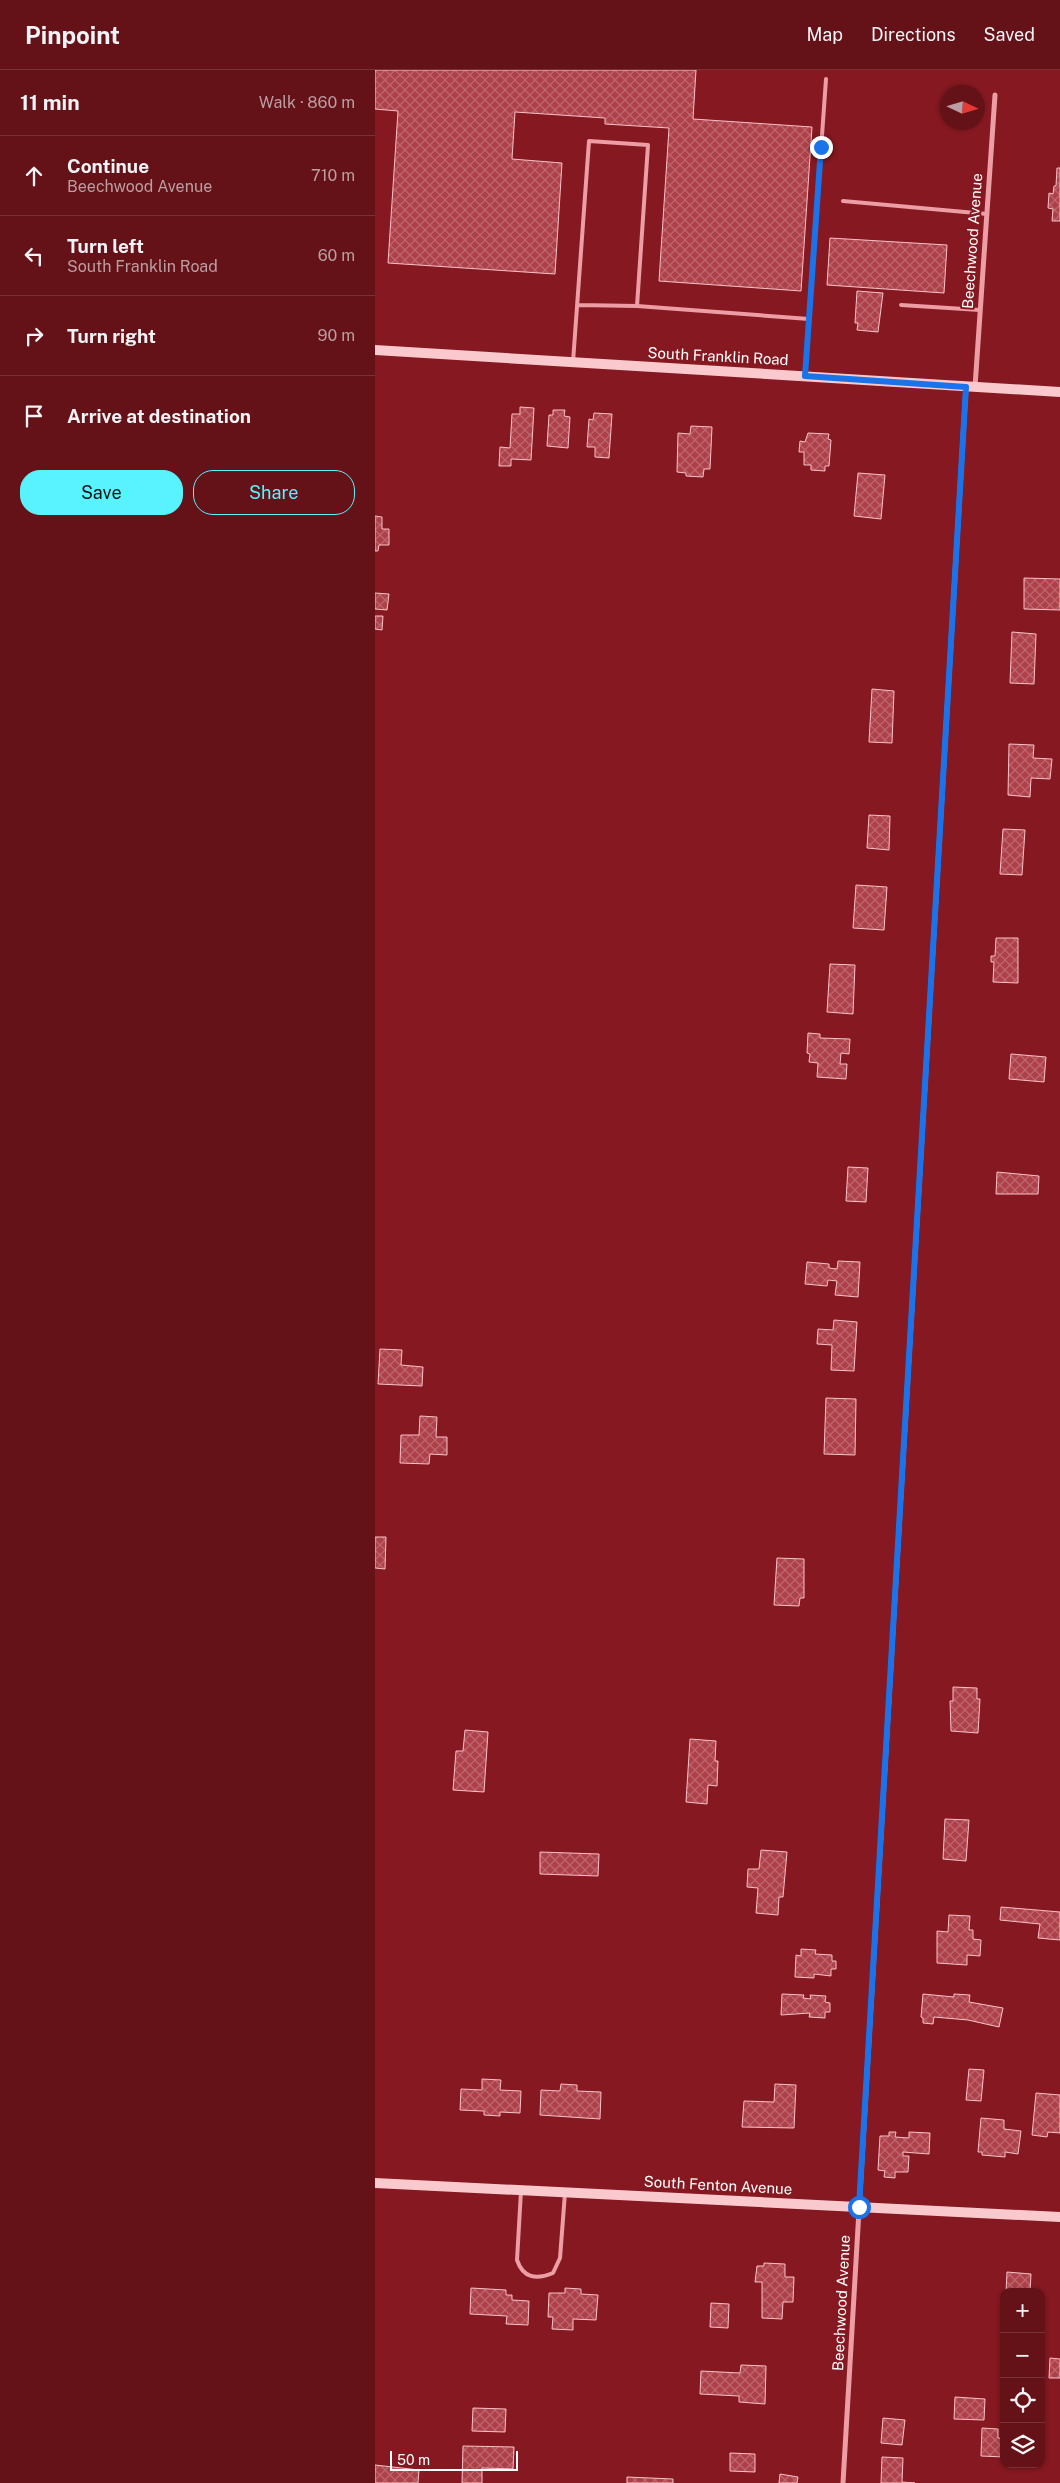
<!DOCTYPE html>
<html lang="en">
<head>
<meta charset="utf-8">
<style>
  body { margin:0; font-family:"Public Sans",sans-serif; background:#6c2025; color:#f1f3f6 }
  .controls { position:absolute; right:15px; bottom:15px; display:grid; overflow:hidden; border-radius:10px; box-shadow:0 1px 4px #0004 }
  .controls button { width:45px; height:45px; display:grid; place-items:center; padding:0; border:0; border-bottom:1px solid #783237; background:#641218; color:#f1f3f6; font:25px sans-serif }
  .compass { position:absolute; left:565px; top:15px; width:45px; height:45px; border-radius:50%; background:#641218; box-shadow:0 1px 4px #0004; rotate:94deg }
  .scale { position:absolute; left:15px; bottom:12px; width:128px; box-sizing:border-box; padding-left:5px; border:2px solid #fff; border-top:0; font-size:14px; line-height:18px; white-space:nowrap; color:#fff; -webkit-text-stroke:4px #851820; paint-order:stroke }
  .stop { position:absolute; width:15px; height:15px; margin:-11px; border:4px solid #1a73e8; border-radius:50%; background:#fff }
  .stop.end { background:#1a73e8; border-color:#fff; box-shadow:0 1px 5px #0008 }
  .list { margin:0; padding:0; list-style:none }
  h2 { display:flex; justify-content:space-between; align-items:center; height:65px; margin:0; padding:0 20px; font-size:21px }
  h2 small { font-size:16px; font-weight:400; color:#bb9ea2 }
  .list li { display:grid; grid-template-columns:32px 1fr auto; gap:15px; align-items:center; box-sizing:border-box; height:80px; padding:0 20px; border-top:1px solid #783237 }
  .list b { display:block; font-size:19px; white-space:nowrap }
  .list p { margin:0; font-size:16px; white-space:nowrap; color:#bb9ea2 }
  .list em { font-size:16px; font-style:normal; color:#bb9ea2 }
  .actions { display:flex; gap:10px; padding:15px 20px }
  .actions a { flex:1; padding:11px 0; border:1px solid #58f3ff; border-radius:20px; text-align:center; font-size:18px; color:#58f3ff }
  .actions .main { background:#58f3ff; color:#111 }
  .icon { flex:none; width:28px; height:28px; fill:none; stroke:currentColor; stroke-width:2; stroke-linecap:round; stroke-linejoin:round }
  .map { position:relative; flex:none; width:685px; height:2413px; overflow:hidden }
  header { display:flex; align-items:center; gap:30px; box-sizing:border-box; height:70px; padding:0 25px; background:#641218; border-bottom:1px solid #783237 }
  header strong { font-size:24px }
  nav { display:flex; gap:28px; margin-inline-start:auto; font-size:18px }
  main { display:flex }
  aside { flex:1; background:#641218 }
  .map>svg:first-child { display:block }
</style>
</head>
<body>
<header>
<strong>Pinpoint</strong>
<nav><a>Map</a><a>Directions</a><a>Saved</a></nav>
</header>
<main>
<aside>
<h2>11 min<small>Walk · 860 m</small></h2>
<ul class="list">
<li><svg class="icon" aria-label="ahead" viewBox="0 0 24 24"><path d="M12 20V5M6 11l6-6 6 6"/></svg><div><b>Continue</b><p>Beechwood Avenue</p></div><em>710 m</em></li>
<li><svg class="icon" aria-label="left" viewBox="0 0 24 24"><path d="M17 20v-9H6M10 6l-5 5 5 5"/></svg><div><b>Turn left</b><p>South Franklin Road</p></div><em>60 m</em></li>
<li><svg class="icon" aria-label="right" viewBox="0 0 24 24"><path d="M7 20v-9h11M14 6l5 5-5 5"/></svg><div><b>Turn right</b></div><em>90 m</em></li>
<li><svg class="icon" aria-label="arrive" viewBox="0 0 24 24"><path d="M6 21V4h12l-3 4 3 4H6"/></svg><div><b>Arrive at destination</b></div></li>
</ul>
<div class="actions"><a class="main">Save</a><a>Share</a></div>
</aside>
<div class="map">
<svg width="685" height="2413" viewBox="0 0 685 2413">
  <defs>
    <pattern id="building-cross-hatch" width="8" height="8" patternUnits="userSpaceOnUse" patternTransform="scale(1.25)"><rect width="8" height="8" fill="#ae404a"/><path d="M0 0l8 8M0 8l8-8" fill="none" stroke="#be666e"/></pattern>
  </defs>
  <rect width="100%" height="100%" fill="#851820"/>
  <!-- building -->
  <path fill="url(#building-cross-hatch)" stroke="#f9c2c7" d="M 0,0 L 321,0 L 318,49 L 437,57 L 426,221 L 284,211 L 294,58 L 230,54 L 230,48 L 140,42 L 137,89 L 187,93 L 180,204 L 13,193 L 23,41 L 0,39 Z
    M 682,98 L 685,98 L 685,151 L 677,151 L 678,139 L 673,138 L 674,123 L 678,124 L 679,116 L 681,116 Z
    M 455,168 L 572,175 L 569,223 L 452,215 Z
    M 482,221 L 508,223 L 503,262 L 482,260 L 483,253 L 480,253 Z
    M 145,337 L 159,338 L 156,390 L 136,389 L 136,396 L 124,396 L 125,377 L 135,378 L 137,344 L 145,344 Z
    M 178,340 L 190,340 L 189,346 L 195,347 L 193,378 L 172,376 L 174,345 L 178,345 Z
    M 219,343 L 237,344 L 234,388 L 220,387 L 220,377 L 212,377 L 214,349 L 218,350 Z
    M 316,356 L 337,357 L 335,399 L 329,399 L 328,407 L 311,406 L 311,403 L 302,402 L 303,363 L 315,364 Z
    M 433,363 L 454,364 L 453,369 L 456,370 L 454,396 L 450,396 L 450,401 L 436,400 L 436,395 L 429,395 L 429,382 L 424,382 L 425,371 L 430,372 Z
    M 483,403 L 510,405 L 506,449 L 479,446 Z
    M 0,446 L 7,447 L 7,459 L 14,459 L 14,475 L 4,475 L 3,481 L 0,481 Z
    M 649,508 L 685,509 L 685,540 L 649,539 Z
    M 0,523 L 14,524 L 12,540 L 0,539 Z
    M 0,546 L 8,546 L 7,560 L 0,559 Z
    M 637,562 L 661,564 L 659,614 L 635,613 Z
    M 497,619 L 519,621 L 517,673 L 494,672 Z
    M 634,674 L 659,675 L 658,688 L 677,689 L 675,709 L 656,708 L 655,727 L 633,725 Z
    M 494,745 L 515,746 L 514,780 L 492,778 Z
    M 628,759 L 650,760 L 647,805 L 625,804 Z
    M 481,815 L 512,817 L 509,860 L 478,858 Z
    M 621,868 L 643,868 L 643,913 L 618,912 L 619,892 L 616,892 L 616,886 L 620,886 Z
    M 455,894 L 480,895 L 478,944 L 452,942 Z
    M 433,963 L 445,964 L 445,968 L 475,969 L 474,984 L 466,983 L 465,994 L 472,994 L 471,1009 L 442,1007 L 443,993 L 434,992 L 435,984 L 432,983 Z
    M 636,984 L 671,987 L 669,1012 L 634,1009 Z
    M 473,1097 L 493,1098 L 491,1132 L 471,1131 Z
    M 622,1102 L 664,1106 L 663,1124 L 621,1124 Z
    M 463,1191 L 485,1192 L 483,1227 L 460,1225 L 462,1211 L 453,1210 L 452,1216 L 430,1214 L 432,1192 L 454,1194 L 454,1198 L 462,1199 Z
    M 459,1250 L 482,1252 L 479,1301 L 456,1300 L 457,1275 L 442,1274 L 443,1259 L 458,1260 Z
    M 5,1279 L 27,1280 L 26,1295 L 48,1297 L 47,1316 L 3,1314 Z
    M 451,1328 L 481,1329 L 480,1385 L 449,1384 Z
    M 45,1346 L 62,1347 L 61,1367 L 72,1367 L 72,1385 L 55,1384 L 54,1394 L 25,1393 L 26,1365 L 44,1365 Z
    M 0,1467 L 11,1467 L 10,1499 L 0,1498 Z
    M 402,1488 L 429,1489 L 429,1528 L 425,1528 L 424,1536 L 399,1535 Z
    M 578,1617 L 602,1618 L 602,1629 L 605,1629 L 603,1663 L 576,1661 L 575,1631 L 578,1631 Z
    M 90,1660 L 113,1662 L 109,1722 L 78,1720 L 81,1681 L 88,1681 Z
    M 315,1669 L 341,1671 L 340,1691 L 343,1691 L 342,1716 L 333,1715 L 332,1734 L 311,1732 Z
    M 570,1749 L 594,1750 L 591,1791 L 568,1789 Z
    M 386,1780 L 412,1782 L 408,1827 L 404,1827 L 403,1845 L 381,1843 L 383,1818 L 372,1817 L 373,1799 L 384,1799 Z
    M 165,1782 L 224,1784 L 223,1806 L 165,1804 Z
    M 626,1837 L 685,1842 L 685,1870 L 663,1868 L 665,1854 L 625,1850 Z
    M 574,1845 L 595,1846 L 594,1860 L 598,1860 L 598,1869 L 606,1870 L 605,1886 L 592,1885 L 592,1895 L 562,1893 L 562,1861 L 573,1862 Z
    M 426,1879 L 441,1880 L 440,1884 L 457,1885 L 457,1891 L 461,1891 L 461,1899 L 456,1899 L 456,1906 L 439,1904 L 439,1908 L 420,1907 L 421,1885 L 426,1886 Z
    M 407,1924 L 429,1925 L 428,1928 L 436,1929 L 435,1925 L 451,1926 L 450,1932 L 455,1933 L 455,1942 L 450,1942 L 450,1948 L 434,1947 L 435,1943 L 406,1945 Z
    M 548,1924 L 579,1927 L 579,1924 L 595,1925 L 594,1932 L 628,1938 L 624,1957 L 593,1950 L 559,1947 L 558,1954 L 548,1953 L 548,1948 L 546,1947 Z
    M 594,1999 L 609,2000 L 606,2031 L 591,2030 Z
    M 107,2009 L 126,2010 L 125,2020 L 146,2021 L 145,2043 L 125,2042 L 125,2046 L 109,2045 L 109,2041 L 85,2040 L 86,2019 L 107,2020 Z
    M 186,2014 L 202,2015 L 202,2021 L 226,2022 L 225,2049 L 165,2045 L 166,2020 L 185,2021 Z
    M 400,2014 L 421,2015 L 419,2058 L 367,2057 L 369,2031 L 399,2032 Z
    M 661,2023 L 685,2025 L 685,2063 L 673,2062 L 672,2067 L 657,2065 Z
    M 606,2048 L 629,2050 L 629,2059 L 646,2061 L 643,2084 L 630,2082 L 630,2087 L 607,2085 L 607,2082 L 603,2082 Z
    M 514,2062 L 521,2062 L 520,2067 L 534,2068 L 534,2062 L 555,2063 L 554,2084 L 528,2082 L 528,2086 L 534,2086 L 533,2102 L 520,2102 L 520,2108 L 509,2107 L 510,2101 L 503,2100 L 505,2066 L 514,2066 Z
    M 389,2193 L 410,2194 L 410,2207 L 419,2207 L 418,2232 L 408,2232 L 407,2249 L 387,2248 L 387,2212 L 380,2212 L 382,2196 L 389,2196 Z
    M 632,2202 L 656,2204 L 655,2222 L 631,2222 Z
    M 96,2218 L 131,2220 L 131,2225 L 137,2225 L 137,2230 L 154,2231 L 153,2255 L 131,2254 L 132,2246 L 95,2244 Z
    M 190,2218 L 206,2219 L 206,2224 L 223,2225 L 221,2250 L 198,2249 L 198,2260 L 177,2259 L 178,2247 L 173,2247 L 174,2223 L 190,2223 Z
    M 336,2233 L 354,2234 L 353,2258 L 335,2257 Z
    M 675,2288 L 685,2289 L 685,2308 L 674,2308 Z
    M 366,2295 L 391,2296 L 390,2334 L 364,2332 L 364,2326 L 325,2324 L 326,2301 L 365,2303 Z
    M 580,2327 L 610,2329 L 609,2350 L 579,2349 Z
    M 98,2338 L 131,2339 L 130,2362 L 97,2361 Z
    M 508,2348 L 530,2350 L 527,2375 L 506,2373 Z
    M 607,2358 L 623,2359 L 623,2368 L 629,2369 L 629,2387 L 606,2386 Z
    M 88,2376 L 139,2377 L 138,2399 L 107,2398 L 107,2413 L 87,2413 Z
    M 355,2383 L 380,2384 L 380,2402 L 355,2401 Z
    M 507,2387 L 528,2388 L 527,2412 L 540,2413 L 506,2413 Z
    M 0,2395 L 44,2400 L 43,2413 L 0,2413 Z
    M 405,2404 L 423,2407 L 422,2413 L 404,2413 Z
    M 252,2407 L 298,2409 L 298,2413 L 252,2413 Z"/>
  <g fill="none" stroke-linecap="round" stroke-linejoin="round">
    <!-- lane -->
    <path stroke="#ed9da4" stroke-width="4" d="M 468,131 L 612,144
      M 526,235 L 605,240
      M 262,236 L 434,249
      M 198,292 L 214,71 L 273,75 L 262,236 L 204,235
      M 430,306 L 451,9
      M 146,2121 L 142,2190 C 148,2208 161,2210 178,2203 L 185,2188 L 190,2123"/>
    <!-- street -->
    <path stroke="#ed9da4" stroke-width="5" d="M 600,317 L 620,25
      M 468,2413 L 591,317"/>
    <!-- secondary -->
    <path stroke="#f9c9cd" stroke-width="10" d="M 0,280 L 685,322
      M 0,2113 L 685,2147"/>
  </g>
  <g fill="none" stroke-linecap="round" stroke-linejoin="round">
    <!-- route -->
    <path stroke="#1a73e8" stroke-width="6" d="M 446,77 L 430,306 L 591,317 L 484,2137"/>
  </g>
  <g text-anchor="middle" dominant-baseline="central" stroke-width="4" stroke-linejoin="round" paint-order="stroke">
    <!-- street labels -->
    <g font-size="15" fill="#fff" stroke="#851820">
      <text transform="translate(597 171) rotate(-86)">Beechwood Avenue</text>
      <text transform="translate(343 286) rotate(3)">South Franklin Road</text>
      <text transform="translate(343 2115) rotate(3)">South Fenton Avenue</text>
      <text transform="translate(466 2233) rotate(-87)">Beechwood Avenue</text>
    </g>
  </g>
</svg>
<div class="controls">
<button>+</button>
<button>−</button>
<button><svg class="icon" aria-label="locate" viewBox="0 0 24 24"><circle cx="12" cy="12" r="6"/><path d="M12 2v4M12 18v4M2 12h4M18 12h4"/></svg></button>
<button><svg class="icon" aria-label="layers" viewBox="0 0 24 24"><path d="M12 4l9 5-9 5-9-5zM3 14l9 5 9-5"/></svg></button>
</div>
<svg class="compass" viewBox="-18 -18 36 36"><path d="M0-13l5 13h-10z" fill="#e53935"/><path d="M0 13l5-13h-10z" fill="#bb9ea2"/></svg>
<div class="scale">50 m</div>
<div class="stop" style="left:484px;top:2137px"></div>
<div class="stop end" style="left:446px;top:77px"></div>
</div>
</main>
</body>
</html>
